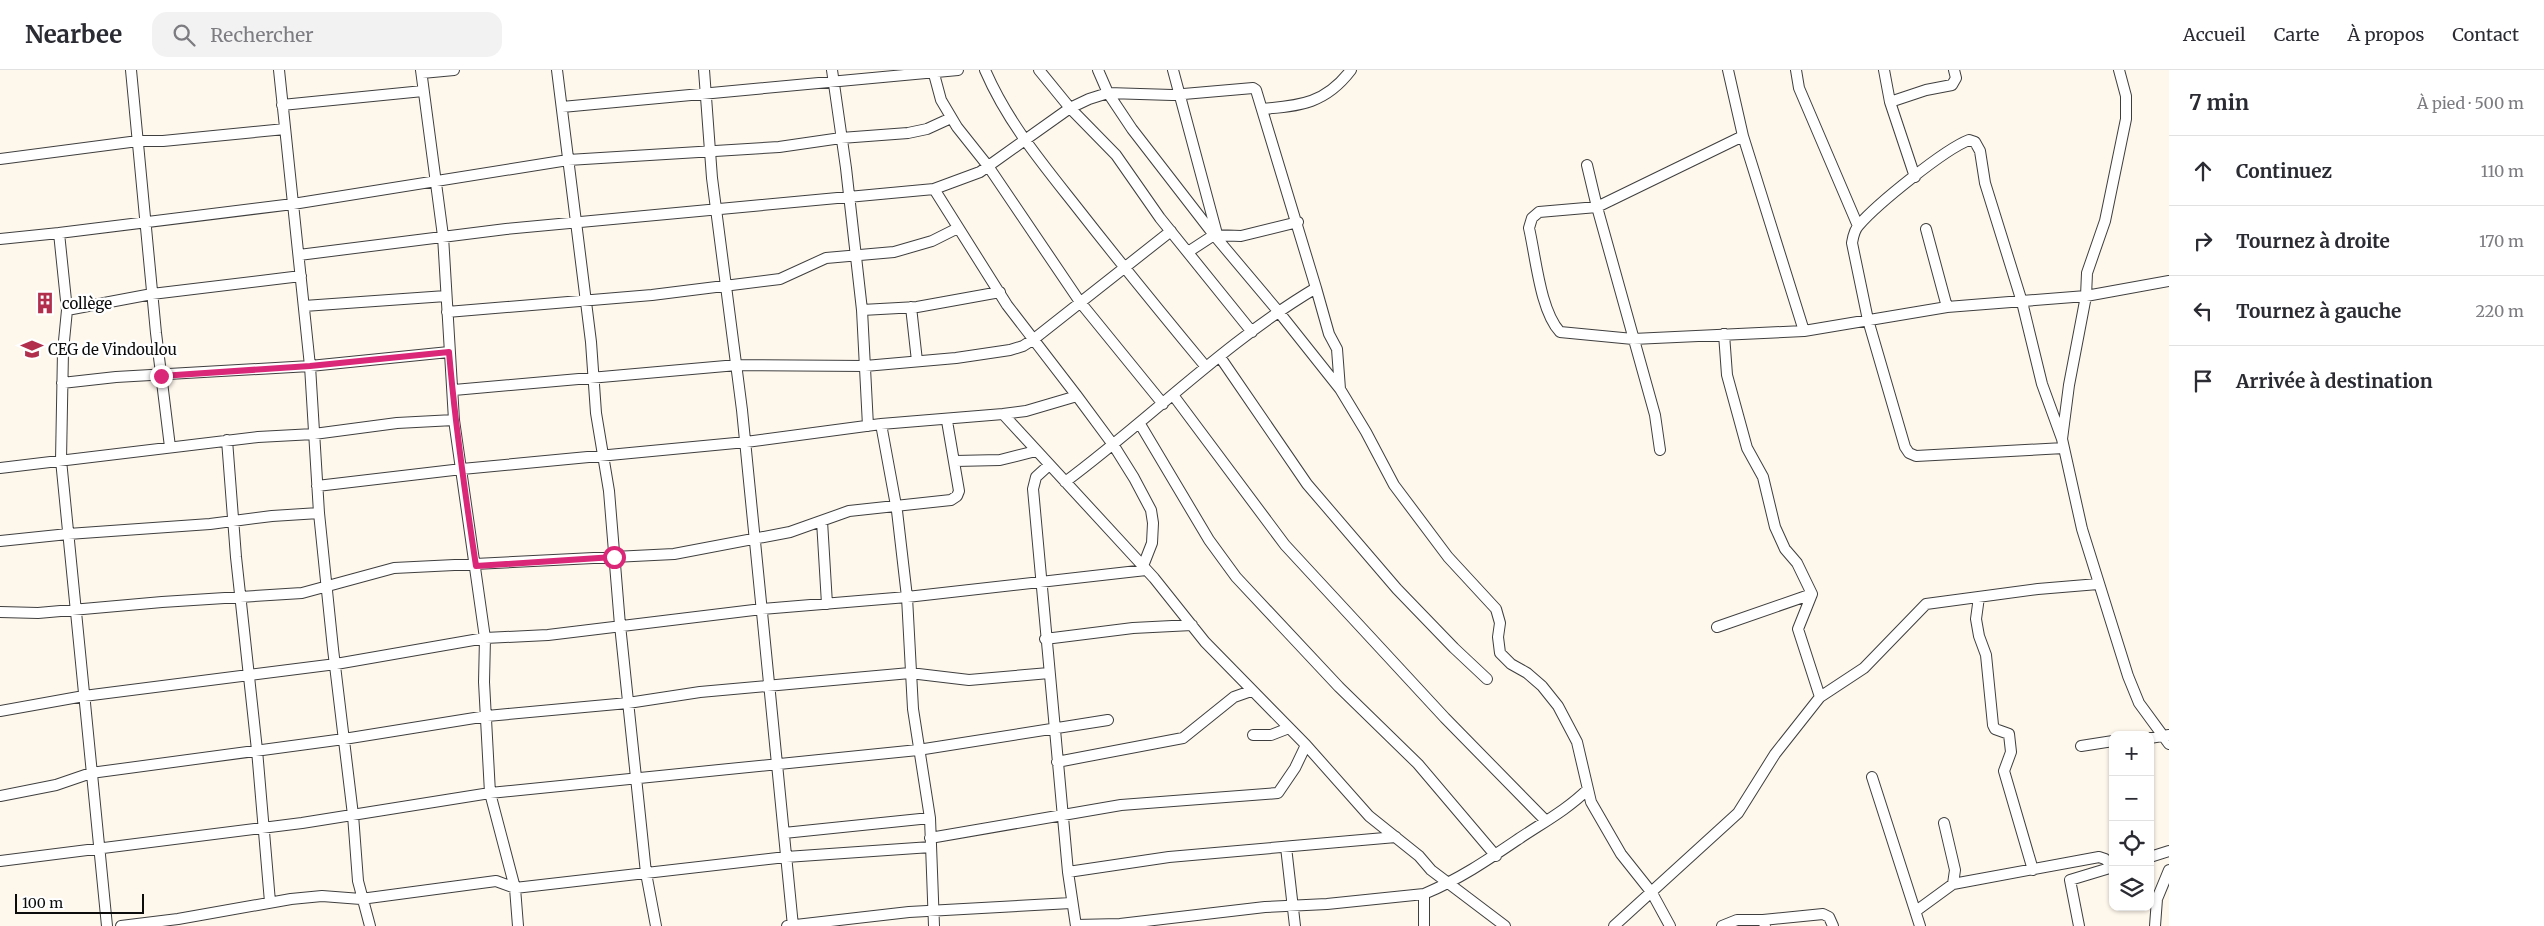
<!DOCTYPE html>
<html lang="fr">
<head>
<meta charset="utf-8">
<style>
  body { margin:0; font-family:Merriweather,serif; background:#f2f2f3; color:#2b2b33 }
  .controls { position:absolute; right:15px; bottom:15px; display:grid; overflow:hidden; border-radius:10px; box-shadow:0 1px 4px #0004 }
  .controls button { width:45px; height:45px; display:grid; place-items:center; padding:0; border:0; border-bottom:1px solid #e1e1e2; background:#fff; color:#2b2b33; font:25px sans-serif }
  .scale { position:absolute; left:15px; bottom:12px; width:129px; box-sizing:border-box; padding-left:5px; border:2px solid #0c0c0c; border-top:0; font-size:14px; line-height:18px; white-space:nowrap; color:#0c0c0c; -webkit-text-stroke:4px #fff; paint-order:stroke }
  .stop { position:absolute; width:15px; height:15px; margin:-11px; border:4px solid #db2777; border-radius:50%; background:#fff }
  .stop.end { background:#db2777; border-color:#fff; box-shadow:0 1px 5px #0008 }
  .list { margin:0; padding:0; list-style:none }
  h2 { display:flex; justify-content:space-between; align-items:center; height:65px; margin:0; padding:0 20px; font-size:21px }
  h2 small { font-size:16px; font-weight:400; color:#7c7c81 }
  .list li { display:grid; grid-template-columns:32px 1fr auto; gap:15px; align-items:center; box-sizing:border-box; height:70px; padding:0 20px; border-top:1px solid #e1e1e2 }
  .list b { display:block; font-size:19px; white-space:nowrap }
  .list em { font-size:16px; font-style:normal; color:#7c7c81 }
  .icon { flex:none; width:28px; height:28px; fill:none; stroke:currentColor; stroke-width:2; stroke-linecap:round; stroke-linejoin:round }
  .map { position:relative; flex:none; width:2169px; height:856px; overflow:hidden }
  header { display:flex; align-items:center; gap:30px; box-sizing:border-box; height:70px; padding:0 25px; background:#fff; border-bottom:1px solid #e1e1e2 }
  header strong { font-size:24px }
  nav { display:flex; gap:28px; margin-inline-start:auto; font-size:18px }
  .search { width:350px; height:45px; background:#f2f2f3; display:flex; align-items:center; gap:12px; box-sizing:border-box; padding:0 18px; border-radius:15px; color:#7c7c81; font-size:19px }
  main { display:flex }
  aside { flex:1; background:#fff }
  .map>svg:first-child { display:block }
</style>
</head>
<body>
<header>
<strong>Nearbee</strong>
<div class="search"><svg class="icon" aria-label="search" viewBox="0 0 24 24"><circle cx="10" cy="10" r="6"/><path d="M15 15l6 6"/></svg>Rechercher</div>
<nav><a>Accueil</a><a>Carte</a><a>À propos</a><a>Contact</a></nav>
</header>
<main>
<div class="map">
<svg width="2169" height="856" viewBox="0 0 2169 856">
  <rect width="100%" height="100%" fill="#fef7ec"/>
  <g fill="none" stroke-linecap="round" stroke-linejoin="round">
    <!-- minor casing -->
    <g stroke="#3f3f3f" stroke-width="12">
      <path id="minor" d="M 131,0 L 156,263 L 170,377
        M 279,0 L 310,296 L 319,443 L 333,579 L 353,745 L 358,811 L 370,856
        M 421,0 L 443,166 L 454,350 L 485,568 L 484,612 L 490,723 L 515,818 L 518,856
        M 557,0 L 591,272 L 596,343 L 609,421 L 620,555 L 646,803 L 656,856
        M 704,0 L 712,108 L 742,340 L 793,856
        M 832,0 L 846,98 L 862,240 L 868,356
        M 985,0 C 1007,51 1041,92 1075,135 C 1118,190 1162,244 1206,297
        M 1039,0 L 1070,38 L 1116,85 L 1160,148 L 1252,262
        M 1098,0 L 1108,23 L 1132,59 L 1214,165 L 1278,241 L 1340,319 L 1366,362 L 1394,415 L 1448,487 L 1496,539 L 1500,553 L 1498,567 L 1500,583 L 1511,594 L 1527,603 L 1542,616 L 1558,636 L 1577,672 L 1591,732 L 1621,784 L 1652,823 L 1670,856
        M 1173,0 L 1217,164
        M 1728,0 L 1743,66 L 1804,261
        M 1796,0 L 1799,18 L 1858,156
        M 1884,0 L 1890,32 L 1915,107
        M 2119,0 L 2126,26 L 2126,49 L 2105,151 L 2087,203 L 2086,226 L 2069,315 L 2062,369 L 2082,459 L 2128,606 L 2139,633 L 2169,674
        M 422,3 L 454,0
        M 934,4 L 941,30 L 957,57 L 988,96 L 1080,232 L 1163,334
        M 1890,32 L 1926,20 L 1952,15 L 1956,8 L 1954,0
        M 282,35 L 423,21
        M 562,37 L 958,0
        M 1262,39 C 1301,36 1326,33 1351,0
        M 1743,66 L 1597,137 L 1539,142 L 1532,148 L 1529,158 C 1536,188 1540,240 1560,262 L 1633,269 L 1804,261 L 1947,237 L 2086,226 L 2169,211
        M 0,89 L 138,71 L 163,71 L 285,59
        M 1587,95 L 1597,137 L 1655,345 L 1660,380
        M 934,119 L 1007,235 L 1077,326 L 1114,376 L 1134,408 L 1151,440 L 1153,453 L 1152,473 L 1143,496
        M 1926,159 L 1947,237
        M 59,163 L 293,134 L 568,90 L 779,77 L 841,68 L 908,63 L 927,59 L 951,48
        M 0,169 L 59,163 L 67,240 L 63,281 L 61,390 L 107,856
        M 1188,182 L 1214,165 L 1241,166 L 1298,152
        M 299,185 L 506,159 L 934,119 L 980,102 L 1070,38 L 1089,29 L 1108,23 L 1172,25 L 1253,18 L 1256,20 L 1316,218
        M 304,236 L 446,226
        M 911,237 L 917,291
        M 67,240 L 152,224 L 301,206
        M 862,240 L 917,237 L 1000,222
        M 447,242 L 652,225 L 780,209 L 826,188 L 894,182 L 932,171 L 958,158
        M 1724,264 L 1727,305 L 1747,378 L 1763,407 L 1775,457 L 1785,479 L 1797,493 L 1812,524 L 1798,559 L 1820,627
        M 1220,287 L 1307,414 L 1397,519 L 1454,578 L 1487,609
        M 62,313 L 116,307 L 310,296 L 449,282
        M 454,320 L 737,295 L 865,296 L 956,288 L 1010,280 L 1023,276 L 1034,269 L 1171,161
        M 1173,325 L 1285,475 L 1445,648 L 1546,751
        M 1003,344 L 1154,508 L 1205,572 L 1306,675 L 1369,746 L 1419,786 L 1431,800 L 1505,856
        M 881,354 L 897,441 L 907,527 L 913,639 L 930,748 L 934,856
        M 1140,354 L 1209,470 L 1236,507 L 1339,617 L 1418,694 L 1496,786
        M 2062,369 L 2042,314 L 2022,232 L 1985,113 L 1980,81 L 1975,72 L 1969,70 C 1945,79 1877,134 1859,155 C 1854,160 1853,167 1852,173 L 1868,250 L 1905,377 L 1909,383 L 1916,386 L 2064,378
        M 227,370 L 236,487 L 257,680 L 270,832
        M 955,391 L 1000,390 L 1036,381
        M 1048,396 L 1036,407 L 1033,419 L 1068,802 L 1076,856
        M 0,398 L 258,367 L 314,364 L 397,353 L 454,350
        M 1065,412 C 1150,349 1225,272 1316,218 L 1329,264 L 1337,279 L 1340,319
        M 317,416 L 462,399 L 746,372 L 881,354 L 1003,344 L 1026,341 L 1077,326
        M 822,451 L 827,534
        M 0,471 L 68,464 L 210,454 L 272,446 L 319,443
        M 1979,527 L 1976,549 L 1979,566 L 1986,585 L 1993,655 L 1995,659 L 2009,664 L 2011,682 L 2004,701 L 2033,800
        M 0,542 L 38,543 L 162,532 L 302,523 L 394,498 L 674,484 L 790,462 L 849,441 L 951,430 L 957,426 L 959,421 L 947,351
        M 1717,557 L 1812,524
        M 1045,569 L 1133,558 L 1192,555
        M 0,641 L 84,626 L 336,594 L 485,568 L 548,565 L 762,539 L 907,527 L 1146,500
        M 1253,665 L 1271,665 L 1289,658
        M 2150,668 L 2169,665
        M 2081,676 L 2113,671
        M 1057,692 L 1183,668 L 1234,627 L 1251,621
        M 1872,707 L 1920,856
        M 0,726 L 56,715 L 91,703 L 344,669 L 487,646 L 628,633 L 700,622 L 910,603 L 969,610 L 1049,603
        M 1944,753 L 1955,800 L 1953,814
        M 784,763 L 930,748
        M 930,768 L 1121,735 L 1278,723 L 1295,698 L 1306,675
        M 1286,777 L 1295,856
        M 2150,787 L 2169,781
        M 0,791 L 302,753 L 490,723 L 918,680 L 1108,650
        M 1068,802 L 1169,787 L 1396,767
        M 1916,841 L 1953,814 L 2099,787 L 2105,789 L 2113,797
        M 1076,855 L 1120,854 L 1265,837 L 1327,834 L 1424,824
        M 121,856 L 178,849 L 291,829 L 322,826 L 361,829 L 496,811 L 515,818 L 786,787 L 931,777
        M 787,856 L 909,842 L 1071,833
        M 1424,856 L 1424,824 C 1460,809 1489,789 1520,768 C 1544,752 1568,739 1588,719
        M 1614,856 L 1738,743 L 1775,684 L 1820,627 L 1864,598 L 1926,534 L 2038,519 L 2098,514
        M 1722,856 L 1737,850 L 1763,850
        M 1765,856 L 1763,850 L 1823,844 L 1829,847 L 1833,856
        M 2079,856 L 2070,810 L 2113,797
        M 2155,856 L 2157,829 L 2169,800"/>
    </g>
    <!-- minor -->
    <use href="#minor" stroke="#fff" stroke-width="10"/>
  </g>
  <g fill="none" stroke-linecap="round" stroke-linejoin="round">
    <!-- route -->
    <path stroke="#db2777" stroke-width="6" d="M 161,306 L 310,296 L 449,282 C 455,353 465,424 476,496 L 614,487"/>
  </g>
  <!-- icons -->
  <defs>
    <g id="building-bare" transform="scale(1.725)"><path d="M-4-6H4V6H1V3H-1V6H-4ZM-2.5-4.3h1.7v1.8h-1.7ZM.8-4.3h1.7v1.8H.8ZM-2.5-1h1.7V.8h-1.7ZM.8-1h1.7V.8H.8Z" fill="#b12e4d" stroke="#fff" stroke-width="2.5" paint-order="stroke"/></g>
    <g id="school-bare" transform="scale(1.725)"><path d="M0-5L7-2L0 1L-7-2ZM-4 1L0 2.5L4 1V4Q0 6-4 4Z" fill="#b12e4d" stroke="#fff" stroke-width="2.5" paint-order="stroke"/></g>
  </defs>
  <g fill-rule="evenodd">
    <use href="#building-bare" x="45" y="233"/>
    <use href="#school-bare" x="32" y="279"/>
  </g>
  <g text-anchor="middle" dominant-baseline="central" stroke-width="5" stroke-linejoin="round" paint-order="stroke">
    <!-- poi labels -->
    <g font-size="15" fill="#0c0c0c" stroke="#fff" text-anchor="start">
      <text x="62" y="233">collège</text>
      <text x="48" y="279">CEG de Vindoulou</text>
    </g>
  </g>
</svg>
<div class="controls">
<button>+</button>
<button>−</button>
<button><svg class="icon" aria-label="locate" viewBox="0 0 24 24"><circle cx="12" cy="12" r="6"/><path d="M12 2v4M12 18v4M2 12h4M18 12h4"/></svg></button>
<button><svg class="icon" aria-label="layers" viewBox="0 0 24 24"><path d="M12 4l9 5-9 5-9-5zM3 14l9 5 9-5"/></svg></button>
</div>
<div class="scale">100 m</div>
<div class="stop" style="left:614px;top:487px"></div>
<div class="stop end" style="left:161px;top:306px"></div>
</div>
<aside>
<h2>7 min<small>À pied · 500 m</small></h2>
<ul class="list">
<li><svg class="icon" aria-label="ahead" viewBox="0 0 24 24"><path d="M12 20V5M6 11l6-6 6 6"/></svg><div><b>Continuez</b></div><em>110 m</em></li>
<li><svg class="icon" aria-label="right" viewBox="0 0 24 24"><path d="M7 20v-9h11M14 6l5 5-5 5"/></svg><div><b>Tournez à droite</b></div><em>170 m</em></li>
<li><svg class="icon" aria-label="left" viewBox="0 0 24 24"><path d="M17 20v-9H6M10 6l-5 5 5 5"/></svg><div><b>Tournez à gauche</b></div><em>220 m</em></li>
<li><svg class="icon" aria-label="arrive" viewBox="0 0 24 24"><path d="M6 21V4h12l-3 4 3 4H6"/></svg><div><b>Arrivée à destination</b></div></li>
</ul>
</aside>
</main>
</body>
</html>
